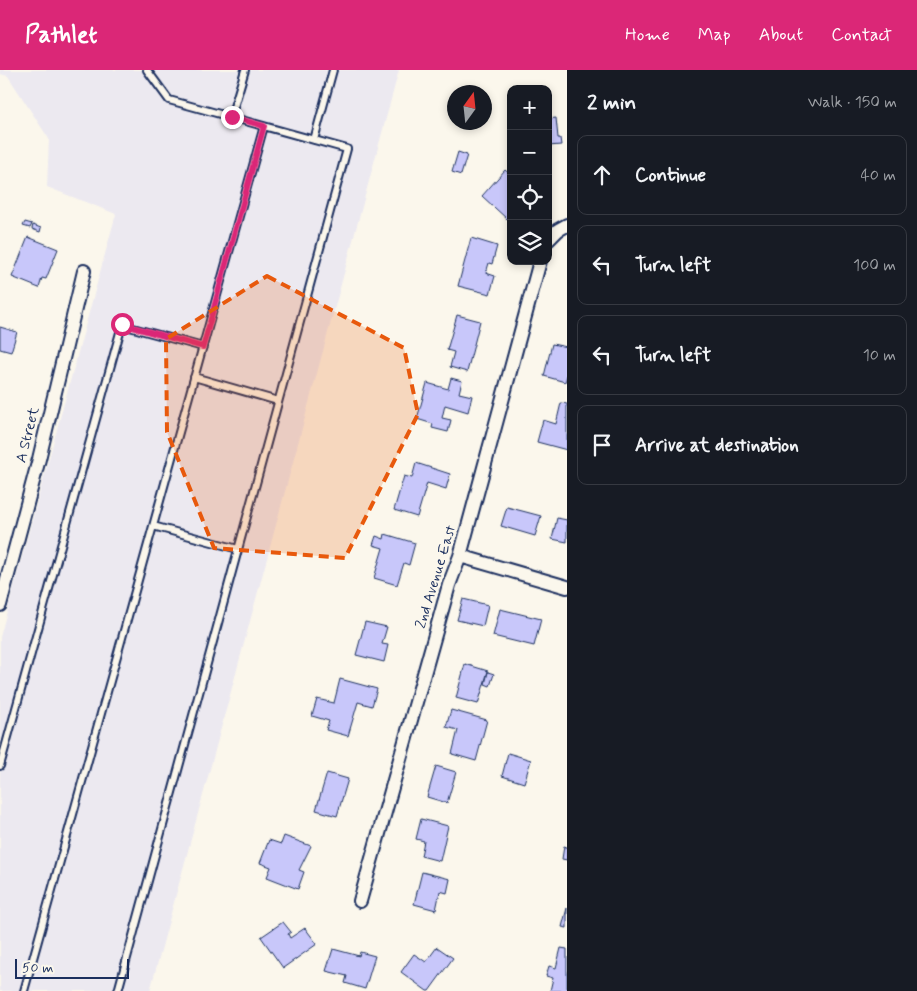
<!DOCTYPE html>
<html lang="en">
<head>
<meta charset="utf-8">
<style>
  body { margin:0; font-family:Mynerve,sans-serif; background:#242831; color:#f1f3f6 }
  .controls { position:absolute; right:15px; top:15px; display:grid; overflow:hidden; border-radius:10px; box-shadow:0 2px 8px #0003 }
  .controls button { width:45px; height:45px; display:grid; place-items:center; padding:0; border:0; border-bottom:1px solid #363941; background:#171b24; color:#f1f3f6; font:25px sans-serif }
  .compass { position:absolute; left:447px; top:15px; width:45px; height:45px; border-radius:50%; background:#171b24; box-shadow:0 2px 8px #0003; rotate:15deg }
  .scale { position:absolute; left:15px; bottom:12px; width:114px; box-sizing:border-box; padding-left:5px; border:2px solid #1b2f5e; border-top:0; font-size:14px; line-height:18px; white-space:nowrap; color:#1b2f5e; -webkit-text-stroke:4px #fbf7ec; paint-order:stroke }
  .stop { position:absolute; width:15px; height:15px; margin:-11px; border:4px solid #db2777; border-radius:50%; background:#fff }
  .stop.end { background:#db2777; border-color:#fff; box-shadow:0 1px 5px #0008 }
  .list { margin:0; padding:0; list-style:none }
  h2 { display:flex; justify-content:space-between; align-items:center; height:65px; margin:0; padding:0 20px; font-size:21px }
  h2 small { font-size:16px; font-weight:400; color:#9ea1a6 }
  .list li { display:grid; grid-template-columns:32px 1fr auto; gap:15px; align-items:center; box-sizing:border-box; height:80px; margin:0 10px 10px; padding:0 10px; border:1px solid #363941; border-radius:10px }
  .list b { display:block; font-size:19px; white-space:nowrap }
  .list em { font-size:16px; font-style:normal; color:#9ea1a6 }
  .icon { flex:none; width:28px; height:28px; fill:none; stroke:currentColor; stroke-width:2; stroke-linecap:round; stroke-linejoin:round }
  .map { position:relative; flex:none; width:567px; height:921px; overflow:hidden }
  header { display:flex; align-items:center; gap:30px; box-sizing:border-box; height:70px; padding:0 25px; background:#db2777; color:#fff }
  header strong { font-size:24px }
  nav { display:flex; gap:28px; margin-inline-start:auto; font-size:18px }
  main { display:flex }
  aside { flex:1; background:#171b24 }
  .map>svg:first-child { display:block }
</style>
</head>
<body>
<header>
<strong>Pathlet</strong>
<nav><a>Home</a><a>Map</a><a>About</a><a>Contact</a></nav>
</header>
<main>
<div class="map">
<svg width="567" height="921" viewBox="0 0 567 921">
  <rect width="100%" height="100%" fill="#fbf7ec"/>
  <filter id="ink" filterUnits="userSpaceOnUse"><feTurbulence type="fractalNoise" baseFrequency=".02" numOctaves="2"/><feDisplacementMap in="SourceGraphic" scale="10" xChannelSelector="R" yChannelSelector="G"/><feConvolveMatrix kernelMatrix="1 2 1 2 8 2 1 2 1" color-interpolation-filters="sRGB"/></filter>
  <g filter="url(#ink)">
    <!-- built -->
    <path fill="#ece9f0" d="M 0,0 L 399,0 L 150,921 L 0,921 L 0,567 L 116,144 L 47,117 L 49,69 L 8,6 L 0,4 Z"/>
    <!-- building -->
    <path fill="#c8c7fa" stroke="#1b2f5e" d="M 556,48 L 558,68 L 560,68 L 561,75 L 548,76 L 548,49 Z
      M 458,82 L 467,85 L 461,105 L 452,102 Z
      M 505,100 L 511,105 L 511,145 L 507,149 L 482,126 Z
      M 25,152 L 32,154 L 30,158 L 23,156 Z
      M 33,155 L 41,158 L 40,162 L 32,159 Z
      M 28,167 L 58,179 L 46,209 L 42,208 L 39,218 L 12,207 Z
      M 471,168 L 497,176 L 492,194 L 489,193 L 486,203 L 495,206 L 490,224 L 458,216 Z
      M 457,245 L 480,251 L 467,302 L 450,297 L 454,282 L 447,280 Z
      M 0,257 L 17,262 L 11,282 L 0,279 Z
      M 552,274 L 567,277 L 567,305 L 565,312 L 544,306 Z
      M 451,308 L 462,311 L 459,323 L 472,326 L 468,342 L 445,335 L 442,348 L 451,350 L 448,362 L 432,358 L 433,354 L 417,349 L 427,313 L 448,319 Z
      M 561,333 L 567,334 L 567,380 L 537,372 L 543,350 L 556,354 Z
      M 416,393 L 450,404 L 446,419 L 427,413 L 417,447 L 394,440 L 404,406 L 412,408 Z
      M 507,437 L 541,446 L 535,466 L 501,456 Z
      M 557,448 L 567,450 L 567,472 L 552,469 Z
      M 385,464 L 415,473 L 409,495 L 404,493 L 397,515 L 374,508 L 383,478 L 373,475 L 376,466 L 384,469 Z
      M 463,529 L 488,535 L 483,556 L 457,550 Z
      M 500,539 L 541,549 L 534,576 L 493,566 Z
      M 365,552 L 387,557 L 382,574 L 388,575 L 384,592 L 356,585 Z
      M 465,594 L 488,601 L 478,634 L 456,628 Z
      M 488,602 L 494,604 L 490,616 L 485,614 Z
      M 340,609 L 377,619 L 372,636 L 358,632 L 348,666 L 326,660 L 329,651 L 312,646 L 317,629 L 334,633 Z
      M 451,640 L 487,650 L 476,691 L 452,684 L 458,660 L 446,657 Z
      M 508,683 L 531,690 L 524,713 L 502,706 Z
      M 436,696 L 456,702 L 447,733 L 427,727 Z
      M 327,703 L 348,709 L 337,746 L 316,740 Z
      M 421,749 L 448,756 L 440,791 L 421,786 L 424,771 L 416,769 Z
      M 284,766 L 311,776 L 299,800 L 304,802 L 298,819 L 267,807 L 271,797 L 260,793 L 269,770 L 281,774 Z
      M 564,776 L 567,777 L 567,790 L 562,789 Z
      M 422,802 L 450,809 L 447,823 L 440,821 L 436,840 L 414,834 Z
      M 567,838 L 567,858 L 562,857 Z
      M 283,852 L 291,862 L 288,864 L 290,868 L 305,858 L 317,874 L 283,898 L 261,867 Z
      M 437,877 L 453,888 L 429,921 L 427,921 L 401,902 L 414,884 L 426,892 Z
      M 561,878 L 567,879 L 567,921 L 550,921 L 553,908 L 546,906 L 549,896 L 556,898 Z
      M 333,879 L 359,886 L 360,882 L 375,886 L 365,919 L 345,913 L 347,906 L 326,901 Z"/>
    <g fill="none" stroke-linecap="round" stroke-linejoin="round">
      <!-- service casing -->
      <g stroke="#1b2f5e" stroke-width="10">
        <path id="service" d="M 231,47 L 245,0
          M 314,70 L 333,0
          M 194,307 L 278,331
          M 153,456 L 238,479
          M 0,696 L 122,255 L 203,277
          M 24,921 L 264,56
          M 118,921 L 347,79 L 169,30 L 147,0"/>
      </g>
      <!-- minor casing -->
      <g stroke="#1b2f5e" stroke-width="16">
        <path id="minor" d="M 548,170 L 558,160 L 567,155
          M 460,486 L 567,517
          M 0,535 L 39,389 L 84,201
          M 360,831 L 449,515 L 460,486 L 540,191"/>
      </g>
      <!-- service -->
      <use href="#service" stroke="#fbf7ec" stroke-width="6"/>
      <!-- minor -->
      <use href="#minor" stroke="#fbf7ec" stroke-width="12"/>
    </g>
  </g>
  <g fill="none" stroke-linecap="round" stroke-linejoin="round" filter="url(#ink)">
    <!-- route -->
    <path stroke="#db2777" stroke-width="6" d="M 122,254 L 203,277 L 264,56 L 232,47"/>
  </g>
  <!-- marked area -->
  <path fill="#e8590c" fill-opacity="0.2" stroke="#e8590c" stroke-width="4" stroke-dasharray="10 6" stroke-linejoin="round" d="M 267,206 L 404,278 L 418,344 L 345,488 L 214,478 L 167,362 L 166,269 Z"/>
  <g text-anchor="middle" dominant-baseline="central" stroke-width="5" stroke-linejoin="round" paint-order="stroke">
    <!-- street labels -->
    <g font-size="15" fill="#1b2f5e" stroke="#fbf7ec">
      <text transform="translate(28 365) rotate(-76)">A Street</text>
      <text transform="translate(436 507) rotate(-73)">2nd Avenue East</text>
    </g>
  </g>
</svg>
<div class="controls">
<button>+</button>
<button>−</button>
<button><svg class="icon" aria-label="locate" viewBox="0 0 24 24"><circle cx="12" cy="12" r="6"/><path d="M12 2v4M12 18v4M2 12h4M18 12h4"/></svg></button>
<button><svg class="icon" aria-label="layers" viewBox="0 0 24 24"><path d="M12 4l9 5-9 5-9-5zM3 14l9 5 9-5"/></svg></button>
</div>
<svg class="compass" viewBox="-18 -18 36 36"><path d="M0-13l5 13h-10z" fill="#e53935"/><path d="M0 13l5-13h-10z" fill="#9ea1a6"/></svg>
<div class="scale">50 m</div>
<div class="stop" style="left:122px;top:254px"></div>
<div class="stop end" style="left:232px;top:47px"></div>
</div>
<aside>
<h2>2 min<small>Walk · 150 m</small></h2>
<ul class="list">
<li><svg class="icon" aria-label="ahead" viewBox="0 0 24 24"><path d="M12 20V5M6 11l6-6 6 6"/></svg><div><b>Continue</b></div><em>40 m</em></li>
<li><svg class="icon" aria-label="left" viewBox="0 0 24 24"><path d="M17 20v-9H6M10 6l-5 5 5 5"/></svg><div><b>Turn left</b></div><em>100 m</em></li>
<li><svg class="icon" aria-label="left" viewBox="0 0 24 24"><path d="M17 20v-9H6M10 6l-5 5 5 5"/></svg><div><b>Turn left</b></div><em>10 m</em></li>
<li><svg class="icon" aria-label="arrive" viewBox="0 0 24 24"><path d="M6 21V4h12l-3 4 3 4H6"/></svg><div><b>Arrive at destination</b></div></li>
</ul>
</aside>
</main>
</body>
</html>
